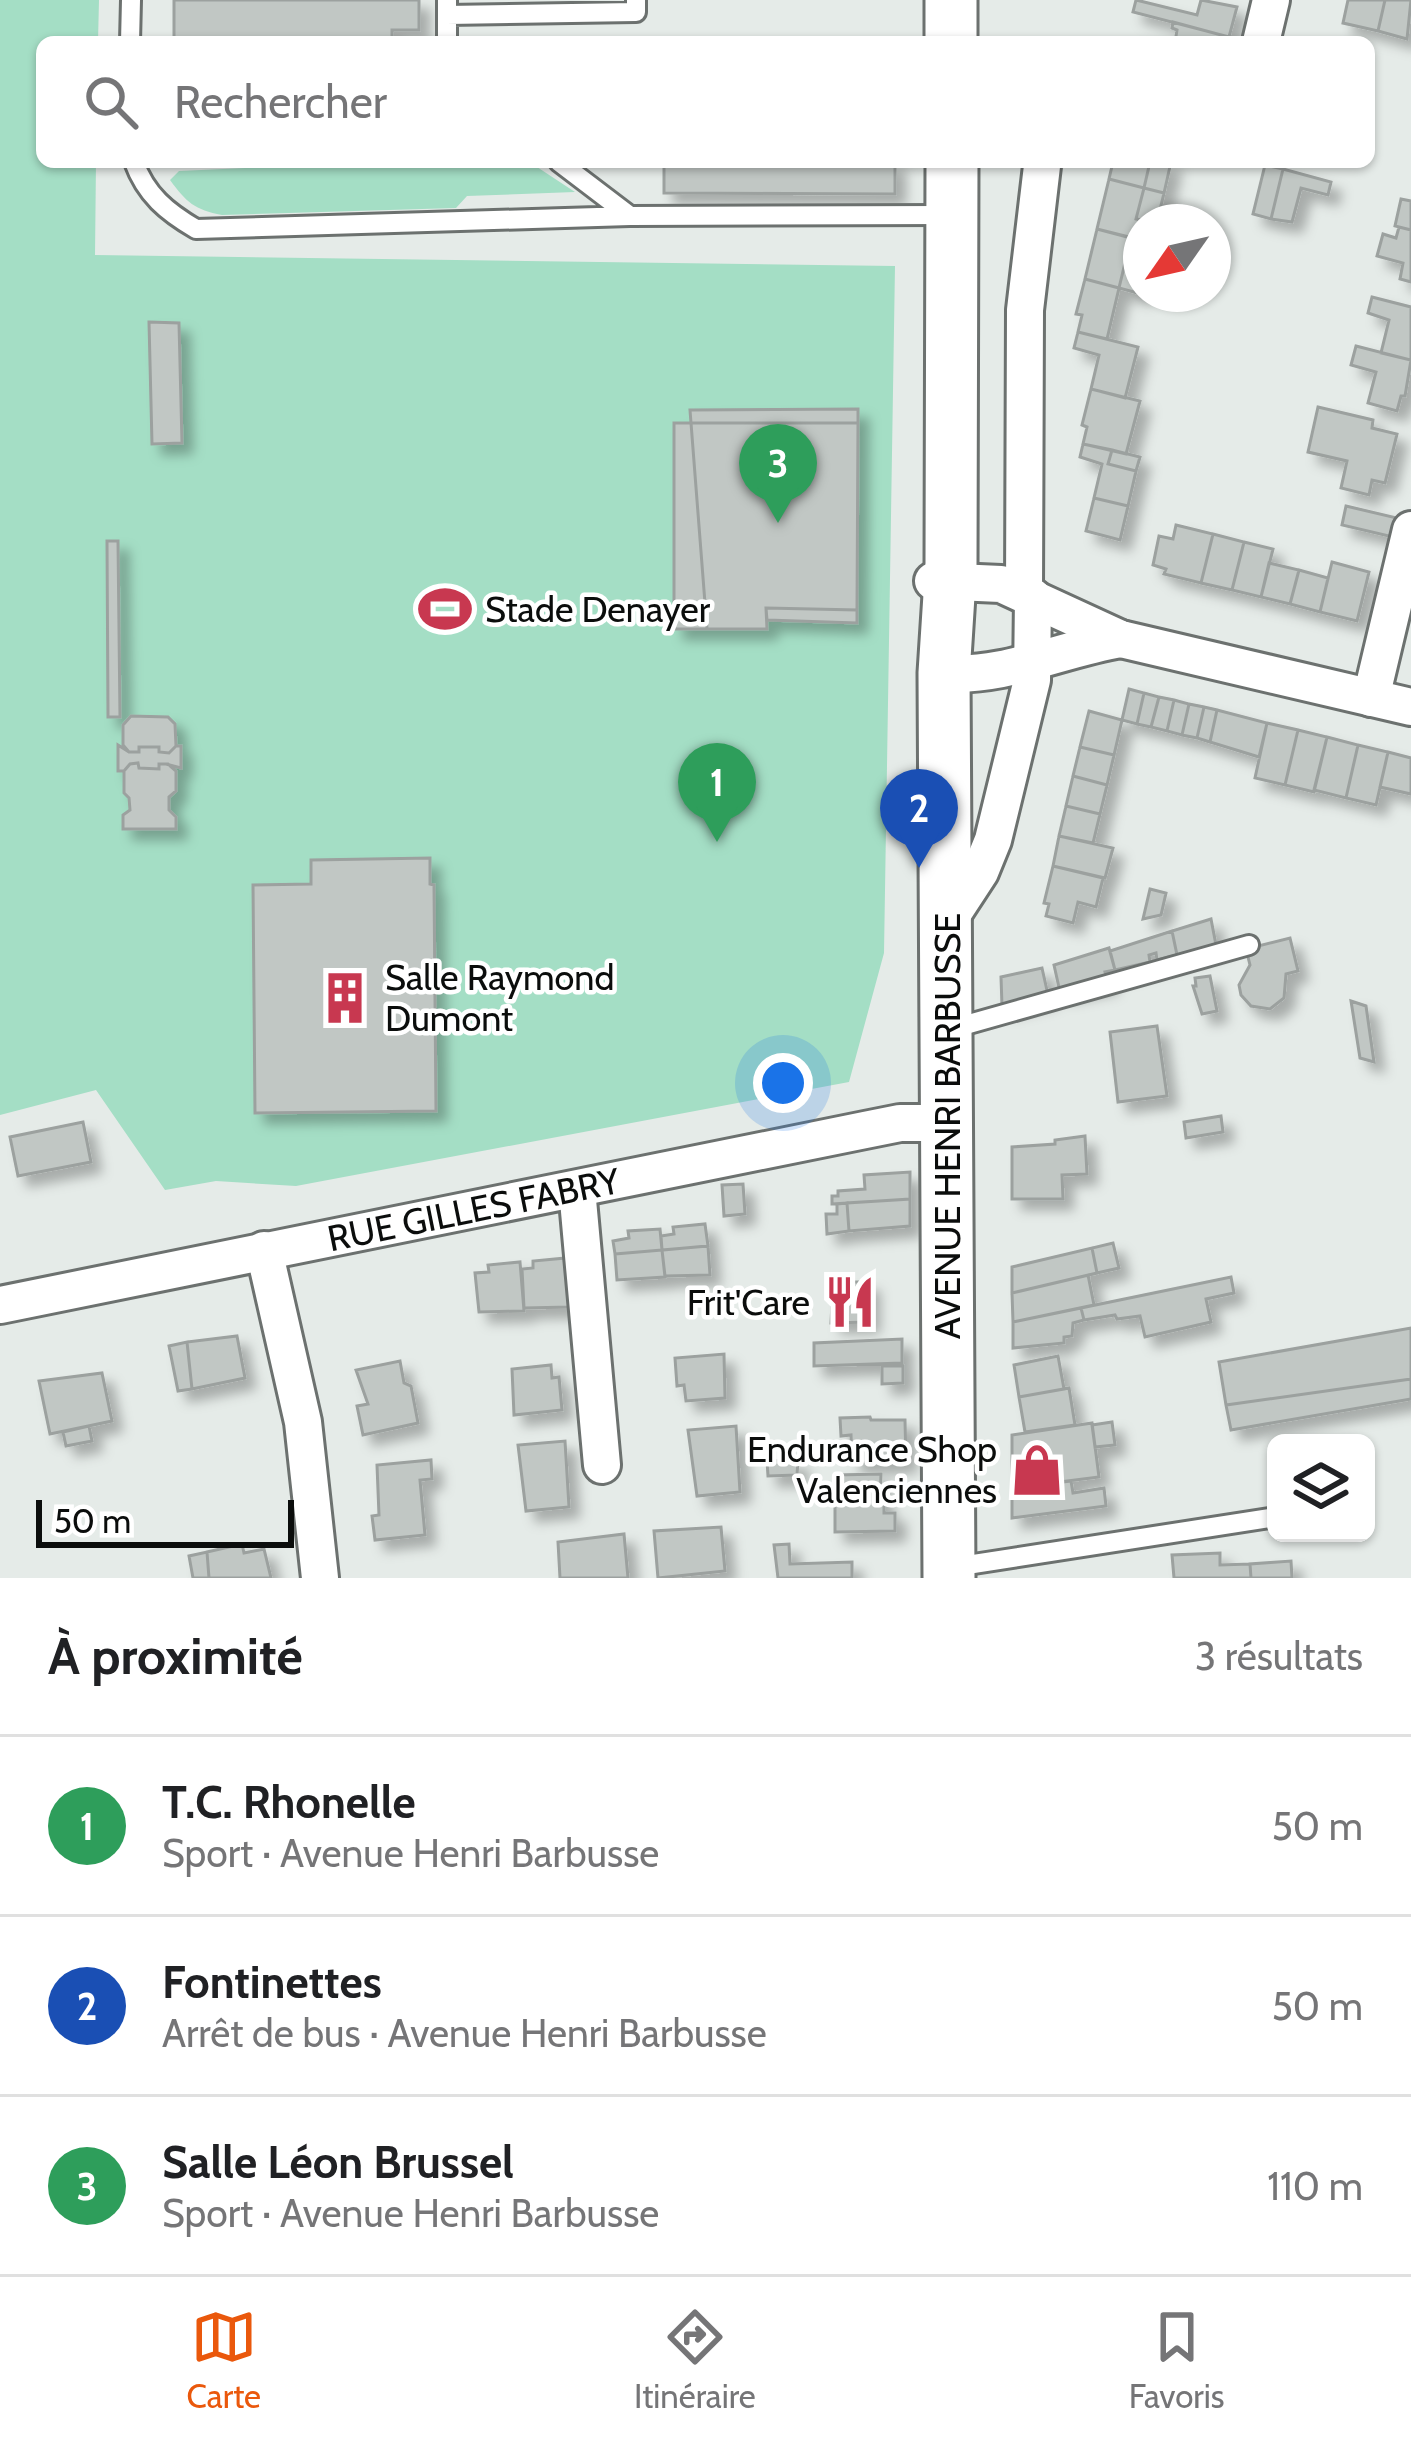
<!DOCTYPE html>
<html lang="fr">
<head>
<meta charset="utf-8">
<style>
  body { margin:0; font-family:Cabin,sans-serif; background:#f6f6f6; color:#202124 }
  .controls { position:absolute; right:36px; bottom:36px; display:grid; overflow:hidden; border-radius:18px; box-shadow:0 3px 9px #0004 }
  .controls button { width:108px; height:108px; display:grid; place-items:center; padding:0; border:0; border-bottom:3px solid #e0e0e0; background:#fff; color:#202124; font:60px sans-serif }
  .compass { position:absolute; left:1123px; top:204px; width:108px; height:108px; border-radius:50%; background:#fff; box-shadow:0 3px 9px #0004; rotate:236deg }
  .scale { position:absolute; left:36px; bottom:30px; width:258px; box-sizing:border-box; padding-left:12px; border:6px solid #0b0d0c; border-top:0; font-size:33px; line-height:42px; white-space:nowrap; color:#0b0d0c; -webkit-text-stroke:9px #fff; paint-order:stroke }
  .you { position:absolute; left:783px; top:1083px; width:42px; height:42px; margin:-30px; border:9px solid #fff; border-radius:50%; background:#1a73e8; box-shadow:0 0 0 18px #1a73e833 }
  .badge { display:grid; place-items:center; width:78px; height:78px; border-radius:50%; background:#ea580c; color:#fff; font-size:39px; font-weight:700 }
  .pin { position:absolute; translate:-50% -99px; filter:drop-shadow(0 3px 6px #0008) }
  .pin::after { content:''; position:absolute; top:63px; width:42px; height:36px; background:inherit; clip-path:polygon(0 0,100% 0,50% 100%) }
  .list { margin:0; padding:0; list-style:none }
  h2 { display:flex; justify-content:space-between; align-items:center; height:156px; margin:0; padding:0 48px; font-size:51px }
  h2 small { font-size:39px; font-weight:400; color:#757577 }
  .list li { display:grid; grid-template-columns:78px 1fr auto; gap:36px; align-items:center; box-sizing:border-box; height:180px; padding:0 48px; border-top:3px solid #e0e0e0 }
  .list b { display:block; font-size:45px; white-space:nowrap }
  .list p { margin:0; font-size:39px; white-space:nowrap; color:#757577 }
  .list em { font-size:39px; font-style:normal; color:#757577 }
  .icon { flex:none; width:66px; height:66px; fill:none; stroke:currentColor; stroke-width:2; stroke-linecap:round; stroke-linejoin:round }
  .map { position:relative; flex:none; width:1411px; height:1578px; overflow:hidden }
  .search { position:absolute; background:#fff; box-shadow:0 3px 9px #0004; left:36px; right:36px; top:36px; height:132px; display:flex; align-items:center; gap:30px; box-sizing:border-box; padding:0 42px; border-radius:18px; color:#757577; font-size:45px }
  .sheet { height:696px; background:#fff }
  nav { display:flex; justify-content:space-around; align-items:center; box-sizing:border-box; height:168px; border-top:3px solid #e0e0e0; background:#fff; font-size:33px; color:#757577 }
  nav a { display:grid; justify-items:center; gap:6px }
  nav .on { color:#ea580c }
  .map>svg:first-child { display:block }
</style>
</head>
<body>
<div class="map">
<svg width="1411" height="1578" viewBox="0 0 1411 1578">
  <defs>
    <filter id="shadow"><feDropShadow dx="10" dy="10" stdDeviation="6" flood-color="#0004"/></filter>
  </defs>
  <rect width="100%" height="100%" fill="#e5ebe8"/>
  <!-- green -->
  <path fill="#a4dec5" d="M 0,0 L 99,0 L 98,42 L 42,42 L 42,162 L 96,162 L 95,255 L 895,266 L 884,953 L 849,1082 L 296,1186 L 216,1181 L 165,1190 L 96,1090 L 0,1115 Z
    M 377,162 L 534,165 L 575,192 L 467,196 L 456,208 L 222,215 C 195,210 186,202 170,180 L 179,171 Z"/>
  <!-- building -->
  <path fill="#c1c7c4" stroke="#9ca19f" stroke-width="3" filter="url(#shadow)" d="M 174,0 L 419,0 L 419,30 L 392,30 L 392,42 L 174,42 Z
    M 1136,0 L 1197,15 L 1201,0 L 1237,7 L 1229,37 L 1133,12 Z
    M 1348,0 L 1385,0 L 1378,31 L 1343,23 Z
    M 1385,0 L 1411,0 L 1407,39 L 1378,31 Z
    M 1173,22 L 1229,37 L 1228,42 L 1175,42 L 1177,30 L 1172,28 Z
    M 664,162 L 895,162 L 895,194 L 664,193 Z
    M 1113,162 L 1150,162 L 1144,188 L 1109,179 Z
    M 1150,162 L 1171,162 L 1164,193 L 1144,188 Z
    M 1265,165 L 1283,169 L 1271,219 L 1253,214 Z
    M 1283,169 L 1331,182 L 1328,195 L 1301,188 L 1292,222 L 1271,219 Z
    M 1109,179 L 1144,188 L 1136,219 L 1147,222 L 1141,222 L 1141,240 L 1097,229 Z
    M 1144,188 L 1164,193 L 1157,222 L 1136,219 Z
    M 1401,199 L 1411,201 L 1411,230 L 1395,226 Z
    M 1399,227 L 1411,230 L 1411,282 L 1400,279 L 1403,263 L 1377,256 L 1383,234 L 1396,238 Z
    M 1097,229 L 1131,238 L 1119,288 L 1085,279 Z
    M 1131,238 L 1141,240 L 1141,294 L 1119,288 Z
    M 1085,279 L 1119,288 L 1107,339 L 1078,332 L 1082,315 L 1076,314 Z
    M 1372,297 L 1411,307 L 1411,360 L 1381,353 L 1389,320 L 1368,313 Z
    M 149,322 L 179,323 L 182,443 L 152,444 Z
    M 1078,332 L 1138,347 L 1125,398 L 1091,389 L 1099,355 L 1074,348 Z
    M 1356,346 L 1411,360 L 1405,396 L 1401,396 L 1397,411 L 1368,403 L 1376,372 L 1351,365 Z
    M 1091,389 L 1140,401 L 1126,454 L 1083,444 L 1087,427 L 1082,425 Z
    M 1318,407 L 1373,420 L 1372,428 L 1397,434 L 1385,483 L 1372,480 L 1369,495 L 1341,488 L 1347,461 L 1308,452 Z
    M 858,409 L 858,423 L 691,423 L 690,410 Z
    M 674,423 L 691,423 L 707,629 L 674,629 Z
    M 691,423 L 858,423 L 857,610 L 766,608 L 767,629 L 707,629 Z
    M 1083,444 L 1112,450 L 1108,464 L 1136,471 L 1128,506 L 1094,498 L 1102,464 L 1080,457 Z
    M 1112,450 L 1140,457 L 1136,471 L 1108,464 Z
    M 1094,498 L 1128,506 L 1120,540 L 1086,531 Z
    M 1346,506 L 1397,518 L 1393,537 L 1342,525 Z
    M 1176,525 L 1213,534 L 1201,583 L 1164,574 L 1166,569 L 1153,565 L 1159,536 L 1173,539 Z
    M 1213,534 L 1244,542 L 1232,590 L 1201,583 Z
    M 107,541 L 118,541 L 120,717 L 108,717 Z
    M 1244,542 L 1273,549 L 1261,597 L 1232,590 Z
    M 1332,562 L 1369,572 L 1357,621 L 1320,612 Z
    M 1269,563 L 1299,570 L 1290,604 L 1261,597 Z
    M 1299,570 L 1328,578 L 1320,612 L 1290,604 Z
    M 766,608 L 857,610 L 857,623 L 767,620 Z
    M 1129,689 L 1144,693 L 1137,724 L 1122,720 Z
    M 1144,693 L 1159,697 L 1151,727 L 1137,724 Z
    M 1159,697 L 1174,700 L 1167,731 L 1151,727 Z
    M 1174,700 L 1189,704 L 1182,735 L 1167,731 Z
    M 1189,704 L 1204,707 L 1197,738 L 1182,735 Z
    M 1204,707 L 1217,710 L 1210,742 L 1197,738 Z
    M 1217,710 L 1267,723 L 1259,757 L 1210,742 Z
    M 1089,711 L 1122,720 L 1114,755 L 1080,747 Z
    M 131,716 L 168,717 L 175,724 L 176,746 L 169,753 L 159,752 L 159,747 L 139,747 L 139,752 L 129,752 L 123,745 L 123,725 Z
    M 1267,723 L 1298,730 L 1285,785 L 1255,778 Z
    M 1298,730 L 1327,737 L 1314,792 L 1285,785 Z
    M 1327,737 L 1358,745 L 1346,798 L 1314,790 Z
    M 118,745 L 129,752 L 139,752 L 139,747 L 159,747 L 159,752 L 169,753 L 176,746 L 181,746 L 181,768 L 166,764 L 159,764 L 159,769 L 139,768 L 138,763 L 130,764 L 124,771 L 118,771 Z
    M 1358,745 L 1388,752 L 1376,805 L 1346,798 Z
    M 1080,747 L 1114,755 L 1107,785 L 1073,776 Z
    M 1388,752 L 1411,758 L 1411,794 L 1380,787 Z
    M 138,763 L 139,768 L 159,769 L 159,764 L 168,764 L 176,771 L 176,791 L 169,797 L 169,810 L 176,817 L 176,829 L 123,829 L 123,815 L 130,810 L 129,798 L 124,793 L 124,771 L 130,764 Z
    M 1073,776 L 1107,785 L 1100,814 L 1066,806 Z
    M 1066,806 L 1100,814 L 1093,843 L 1059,836 Z
    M 1059,836 L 1113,848 L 1105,878 L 1053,866 Z
    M 430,858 L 430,884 L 434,885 L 436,1111 L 255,1113 L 253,885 L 311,884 L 311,860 Z
    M 1053,866 L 1103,878 L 1096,907 L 1078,902 L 1073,923 L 1046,916 L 1049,904 L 1044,903 Z
    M 1150,889 L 1166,893 L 1161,915 L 1143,919 Z
    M 1211,919 L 1216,945 L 1177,955 L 1172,931 Z
    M 1172,931 L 1177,955 L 1157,960 L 1156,953 L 1149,955 L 1150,962 L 1115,970 L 1110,951 Z
    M 1290,938 L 1298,971 L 1286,974 L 1284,998 L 1270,1009 L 1251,1006 L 1241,995 L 1239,985 L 1250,965 L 1246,949 Z
    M 1109,948 L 1115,970 L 1105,972 L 1108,982 L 1060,992 L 1054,965 Z
    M 1042,968 L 1048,995 L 1002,1006 L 1001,977 Z
    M 1210,976 L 1217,1011 L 1202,1014 L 1193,986 L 1196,986 L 1195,978 Z
    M 1351,1001 L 1366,1006 L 1374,1062 L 1360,1058 Z
    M 1157,1026 L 1167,1096 L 1118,1102 L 1110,1032 Z
    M 1221,1116 L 1223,1132 L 1186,1138 L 1184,1122 Z
    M 83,1122 L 91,1162 L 18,1176 L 10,1137 Z
    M 1085,1136 L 1087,1174 L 1062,1175 L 1063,1199 L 1012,1199 L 1012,1147 L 1055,1144 L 1055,1140 Z
    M 910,1172 L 910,1199 L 832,1204 L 832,1196 L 838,1196 L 838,1191 L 865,1189 L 864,1175 Z
    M 743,1184 L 745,1214 L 724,1216 L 722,1185 Z
    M 910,1199 L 910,1226 L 849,1231 L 847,1203 Z
    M 847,1203 L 849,1231 L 827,1234 L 826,1214 L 837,1214 L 837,1204 Z
    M 705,1224 L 708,1246 L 662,1250 L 661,1236 L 674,1234 L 673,1227 Z
    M 660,1229 L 662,1250 L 615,1254 L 613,1241 L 629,1238 L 628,1231 Z
    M 1113,1243 L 1119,1268 L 1097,1273 L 1092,1248 Z
    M 708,1246 L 710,1275 L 665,1276 L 662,1250 Z
    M 1092,1248 L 1097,1273 L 1012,1293 L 1012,1267 Z
    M 662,1250 L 665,1277 L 617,1280 L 615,1254 Z
    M 566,1258 L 570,1307 L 524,1308 L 522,1269 L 533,1268 L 533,1261 Z
    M 520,1262 L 524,1311 L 479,1312 L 475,1273 L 489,1272 L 488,1265 Z
    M 1088,1275 L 1094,1305 L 1013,1322 L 1012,1293 Z
    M 1231,1277 L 1234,1293 L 1206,1299 L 1211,1322 L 1145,1337 L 1140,1316 L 1117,1319 L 1115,1315 L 1084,1320 L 1081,1308 Z
    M 833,1282 L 869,1282 L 869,1322 L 831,1323 Z
    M 1081,1308 L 1084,1320 L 1073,1323 L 1072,1336 L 1064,1337 L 1064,1343 L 1013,1348 L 1013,1322 Z
    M 1411,1328 L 1411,1379 L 1226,1405 L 1219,1362 Z
    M 237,1336 L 245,1378 L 192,1389 L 187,1342 Z
    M 902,1339 L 902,1363 L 814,1366 L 814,1343 Z
    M 187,1342 L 192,1389 L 178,1391 L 169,1346 Z
    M 724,1354 L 725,1398 L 686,1401 L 684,1385 L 677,1386 L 675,1358 Z
    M 1058,1356 L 1064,1389 L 1019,1397 L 1014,1365 Z
    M 400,1361 L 404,1383 L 411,1386 L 418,1423 L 363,1435 L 357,1406 L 368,1404 L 356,1370 Z
    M 551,1365 L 552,1378 L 559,1377 L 562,1410 L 514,1415 L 512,1369 Z
    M 882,1366 L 903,1366 L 903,1383 L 882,1384 Z
    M 102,1373 L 112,1421 L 50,1434 L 39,1381 Z
    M 1411,1379 L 1411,1399 L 1231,1430 L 1226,1405 Z
    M 1069,1388 L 1075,1425 L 1025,1432 L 1019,1397 Z
    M 870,1417 L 871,1420 L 905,1420 L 906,1462 L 852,1463 L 851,1435 L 841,1436 L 840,1418 Z
    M 1112,1422 L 1115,1445 L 1095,1447 L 1092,1425 Z
    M 1092,1423 L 1099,1477 L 1012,1488 L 1012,1435 Z
    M 89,1426 L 92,1441 L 66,1446 L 63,1432 Z
    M 736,1426 L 740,1492 L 697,1496 L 688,1430 Z
    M 565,1441 L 569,1507 L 526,1511 L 518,1445 Z
    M 431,1460 L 432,1479 L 420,1480 L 425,1535 L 375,1540 L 372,1516 L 379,1515 L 377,1465 Z
    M 798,1460 L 797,1475 L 768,1476 L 767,1461 Z
    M 881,1474 L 880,1500 L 884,1500 L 884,1513 L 895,1513 L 895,1531 L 835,1532 L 835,1475 Z
    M 1071,1481 L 1073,1493 L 1104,1488 L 1106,1506 L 1012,1518 L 1012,1488 Z
    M 721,1527 L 725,1571 L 658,1578 L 654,1531 Z
    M 624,1534 L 628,1578 L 560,1578 L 558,1542 Z
    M 242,1544 L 244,1553 L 264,1549 L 271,1578 L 209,1578 L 207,1552 Z
    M 789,1544 L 790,1564 L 852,1562 L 852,1578 L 778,1578 L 774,1545 Z
    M 207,1552 L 209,1578 L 193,1578 L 189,1556 Z
    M 1220,1553 L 1220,1565 L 1250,1564 L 1251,1578 L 1174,1578 L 1172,1555 Z
    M 1291,1561 L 1292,1578 L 1251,1578 L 1250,1564 Z"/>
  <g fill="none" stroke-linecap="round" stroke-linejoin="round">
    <!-- lane casing -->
    <g stroke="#6c716f" stroke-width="24">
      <path id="lane" d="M 447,0 L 447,42
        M 447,15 L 636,12 L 636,0
        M 130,42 L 131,0
        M 134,162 C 146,195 167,212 196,229 L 630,216 L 947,215
        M 559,162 L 630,216
        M 951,1029 L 1249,945
        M 954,1567 L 1276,1517"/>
    </g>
    <!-- street casing -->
    <g stroke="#6c716f" stroke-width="42">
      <g id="street">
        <path d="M 1261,42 L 1271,0"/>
        <path d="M 933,581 L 1001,584 L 1121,639 L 1411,707"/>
        <path d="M 1024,593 L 1025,310 L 1042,166"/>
        <path d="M 944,673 C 1005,678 1060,649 1121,639"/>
        <path d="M 1371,698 L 1411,530"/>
        <path d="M 946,924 L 980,872 L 993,840 L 1032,680 L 1033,597"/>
        <path d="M 577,1189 L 602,1465"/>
        <path d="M 264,1250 L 303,1422 L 320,1578"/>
        <path id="s1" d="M 0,1305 L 865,1130 L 900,1123 L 946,1123"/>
      </g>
    </g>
    <!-- secondary casing -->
    <g stroke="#6c716f" stroke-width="57">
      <path id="secondary" d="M 951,0 L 951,42
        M 949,1578 L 944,673 L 951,564 L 952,162"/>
    </g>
    <!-- lane -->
    <use href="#lane" stroke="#fff" stroke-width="18"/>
    <!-- street -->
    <use href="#street" stroke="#fff" stroke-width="36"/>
    <!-- secondary -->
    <use href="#secondary" stroke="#fff" stroke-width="51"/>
  </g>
  <!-- icons -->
  <defs>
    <g id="stadium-bare" transform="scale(4.14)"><path d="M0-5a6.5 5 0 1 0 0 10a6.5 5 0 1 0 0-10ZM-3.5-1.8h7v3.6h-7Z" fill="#c83850" stroke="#fff" stroke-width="2.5" paint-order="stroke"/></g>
    <g id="building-bare" transform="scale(4.14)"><path d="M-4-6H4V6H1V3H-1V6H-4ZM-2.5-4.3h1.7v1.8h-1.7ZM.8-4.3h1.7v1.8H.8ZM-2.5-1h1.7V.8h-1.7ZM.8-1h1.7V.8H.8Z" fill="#c83850" stroke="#fff" stroke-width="2.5" paint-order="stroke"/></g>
    <g id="restaurant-bare" transform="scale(4.14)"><path d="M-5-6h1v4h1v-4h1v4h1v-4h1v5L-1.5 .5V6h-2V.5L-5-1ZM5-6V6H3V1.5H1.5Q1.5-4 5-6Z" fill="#c83850" stroke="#fff" stroke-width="2.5" paint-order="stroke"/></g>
    <g id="shop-bare" transform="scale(4.14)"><path d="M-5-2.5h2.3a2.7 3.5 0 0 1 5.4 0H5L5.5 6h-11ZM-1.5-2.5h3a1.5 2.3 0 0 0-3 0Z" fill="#c83850" stroke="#fff" stroke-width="2.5" paint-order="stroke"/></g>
  </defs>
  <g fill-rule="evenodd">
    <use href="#stadium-bare" x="445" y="609"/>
    <use href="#building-bare" x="345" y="998"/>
    <use href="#restaurant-bare" x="850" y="1302"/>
    <use href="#shop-bare" x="1037" y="1470"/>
  </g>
  <g text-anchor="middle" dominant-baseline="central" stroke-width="9" stroke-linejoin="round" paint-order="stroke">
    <!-- poi labels -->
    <g font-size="36" fill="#0b0d0c" stroke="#fff" text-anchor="start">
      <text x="485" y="609">Stade Denayer</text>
      <text x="385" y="977">Salle Raymond<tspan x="385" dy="41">Dumont</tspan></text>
      <text x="810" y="1302" text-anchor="end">Frit'Care</text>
      <text x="997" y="1449" text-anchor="end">Endurance Shop<tspan x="997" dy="41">Valenciennes</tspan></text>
    </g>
    <!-- street labels -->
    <g font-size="36" fill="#0b0d0c" stroke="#fff">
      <text transform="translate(947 1126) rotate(-90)">AVENUE HENRI BARBUSSE</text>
      <text stroke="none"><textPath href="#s1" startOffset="483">RUE GILLES FABRY</textPath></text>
    </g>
  </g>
</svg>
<div class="controls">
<button><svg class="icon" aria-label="layers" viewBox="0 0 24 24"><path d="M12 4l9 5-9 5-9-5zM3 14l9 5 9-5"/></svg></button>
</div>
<svg class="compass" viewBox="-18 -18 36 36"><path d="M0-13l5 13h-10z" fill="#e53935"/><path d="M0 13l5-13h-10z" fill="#757577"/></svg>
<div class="scale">50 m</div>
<div class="you"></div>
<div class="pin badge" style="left:717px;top:842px;background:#2e9e5b">1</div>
<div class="pin badge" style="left:919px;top:868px;background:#1a4fb4">2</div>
<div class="pin badge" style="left:778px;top:523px;background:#2e9e5b">3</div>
<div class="search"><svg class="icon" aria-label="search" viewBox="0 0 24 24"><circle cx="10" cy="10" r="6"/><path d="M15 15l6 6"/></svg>Rechercher</div>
</div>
<section class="sheet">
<h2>À proximité<small>3 résultats</small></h2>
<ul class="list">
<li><span class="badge" style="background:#2e9e5b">1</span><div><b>T.C. Rhonelle</b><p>Sport · Avenue Henri Barbusse</p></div><em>50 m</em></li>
<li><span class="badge" style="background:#1a4fb4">2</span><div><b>Fontinettes</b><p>Arrêt de bus · Avenue Henri Barbusse</p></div><em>50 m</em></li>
<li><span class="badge" style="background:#2e9e5b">3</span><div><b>Salle Léon Brussel</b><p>Sport · Avenue Henri Barbusse</p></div><em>110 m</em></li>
</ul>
</section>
<nav>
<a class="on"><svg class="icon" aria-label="map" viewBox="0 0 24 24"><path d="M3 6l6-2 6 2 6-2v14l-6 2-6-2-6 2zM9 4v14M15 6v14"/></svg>Carte</a>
<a><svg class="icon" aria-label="directions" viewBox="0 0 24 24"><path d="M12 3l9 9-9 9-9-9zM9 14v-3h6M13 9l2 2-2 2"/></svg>Itinéraire</a>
<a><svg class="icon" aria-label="saved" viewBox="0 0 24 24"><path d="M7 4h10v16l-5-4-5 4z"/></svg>Favoris</a>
</nav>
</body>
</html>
